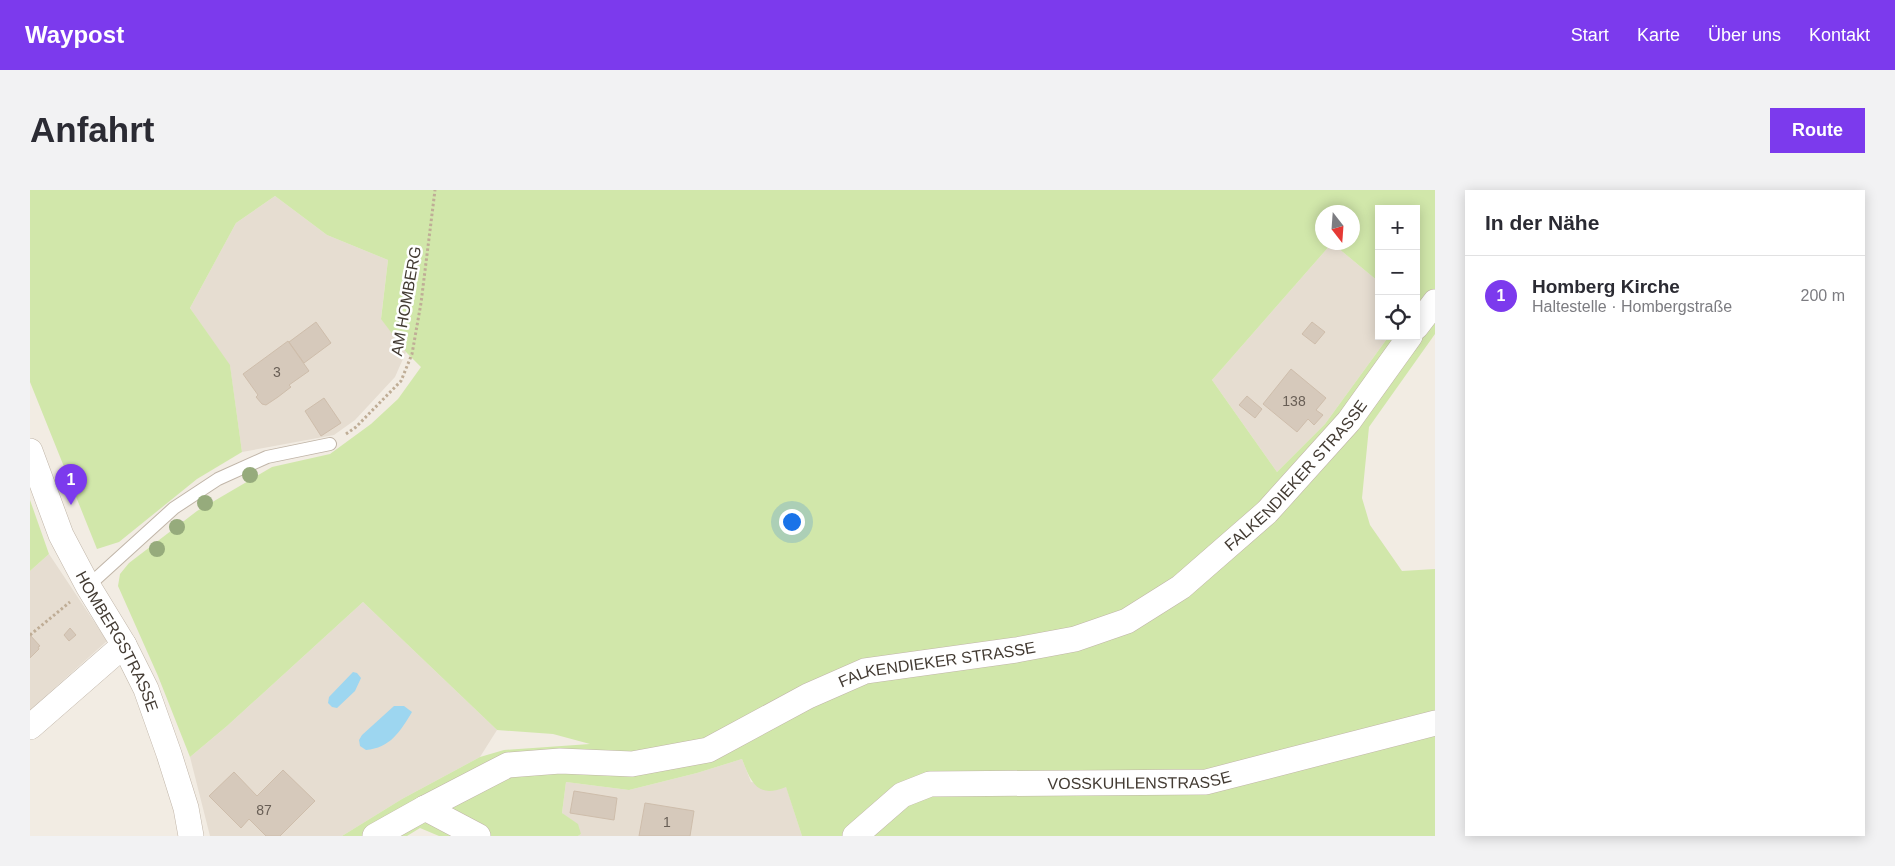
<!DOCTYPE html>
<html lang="de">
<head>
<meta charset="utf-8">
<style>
  body { margin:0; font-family:Arial,sans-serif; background:#f2f2f3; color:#2b2b33 }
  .controls { position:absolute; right:15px; top:15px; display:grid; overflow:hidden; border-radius:0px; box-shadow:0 2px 12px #0003 }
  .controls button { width:45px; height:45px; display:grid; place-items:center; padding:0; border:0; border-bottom:1px solid #e1e1e2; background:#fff; color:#2b2b33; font:25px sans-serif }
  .compass { position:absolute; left:1285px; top:15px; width:45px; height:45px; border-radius:50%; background:#fff; box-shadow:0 2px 12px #0003; rotate:163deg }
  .you { position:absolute; left:761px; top:331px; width:18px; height:18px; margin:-12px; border:4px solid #fff; border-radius:50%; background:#1a73e8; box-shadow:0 0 0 8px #1a73e833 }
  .badge { display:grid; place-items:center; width:32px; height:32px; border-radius:50%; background:#7c3aed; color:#fff; font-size:16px; font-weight:700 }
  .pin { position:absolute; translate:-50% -41px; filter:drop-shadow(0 1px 2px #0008) }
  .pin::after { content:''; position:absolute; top:26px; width:18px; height:15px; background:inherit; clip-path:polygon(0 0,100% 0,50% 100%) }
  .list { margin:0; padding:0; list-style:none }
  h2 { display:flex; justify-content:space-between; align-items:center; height:65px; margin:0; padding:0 20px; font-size:21px }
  h2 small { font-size:16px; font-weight:400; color:#7c7c81 }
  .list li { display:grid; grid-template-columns:32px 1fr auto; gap:15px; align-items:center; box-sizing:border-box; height:80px; padding:0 20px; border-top:1px solid #e1e1e2 }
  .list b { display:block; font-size:19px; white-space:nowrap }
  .list p { margin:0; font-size:16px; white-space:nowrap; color:#7c7c81 }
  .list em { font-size:16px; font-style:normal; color:#7c7c81 }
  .icon { flex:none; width:28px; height:28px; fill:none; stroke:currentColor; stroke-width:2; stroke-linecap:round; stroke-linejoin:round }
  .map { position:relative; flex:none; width:1405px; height:646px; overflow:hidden; border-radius:0px }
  header { display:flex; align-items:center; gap:30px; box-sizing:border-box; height:70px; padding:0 25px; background:#7c3aed; color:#fff }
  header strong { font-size:24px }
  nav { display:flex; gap:28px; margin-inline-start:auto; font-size:18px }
  .intro { display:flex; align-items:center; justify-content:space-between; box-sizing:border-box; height:120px; padding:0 30px }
  h1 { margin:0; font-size:35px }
  .button { padding:12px 22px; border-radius:0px; background:#7c3aed; color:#fff; font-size:18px; font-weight:700 }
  main { display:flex; gap:30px; padding:0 30px }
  aside { flex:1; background:#fff; border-radius:0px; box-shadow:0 2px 12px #0003 }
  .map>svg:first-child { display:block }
</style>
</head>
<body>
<header>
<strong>Waypost</strong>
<nav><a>Start</a><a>Karte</a><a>Über uns</a><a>Kontakt</a></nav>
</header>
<div class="intro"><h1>Anfahrt</h1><a class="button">Route</a></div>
<main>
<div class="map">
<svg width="1405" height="646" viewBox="0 0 1405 646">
  <rect width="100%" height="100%" fill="#f2ece3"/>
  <!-- residential -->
  <path fill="#e6ddd1" d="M 245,6 L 297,45 L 358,70 L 351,128 L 376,162 L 365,187 L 325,230 L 304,245 L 212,262 L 200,176 L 160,118 L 206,33 Z
    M 1302,53 L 1349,92 L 1349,146 L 1359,146 L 1295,234 L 1247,282 L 1182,190 Z
    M 19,364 L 77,451 L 0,520 L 0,381 Z
    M 333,412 L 467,540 L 450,567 L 372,609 L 312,646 L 180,646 L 160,567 L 197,536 Z
    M 712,569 L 721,592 L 756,596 L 772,646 L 548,646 L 551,644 L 532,623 L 536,592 L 599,600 L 667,583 Z"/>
  <!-- green -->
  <path fill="#d1e7aa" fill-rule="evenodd" d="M 0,0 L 1405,0 L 1405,144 L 1339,237 L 1332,308 L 1340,335 L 1372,381 L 1405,379 L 1405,646 L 772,646 L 756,597 C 727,609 721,592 712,569 L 667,583 L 599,600 L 536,592 L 532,623 L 548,634 L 551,644 L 548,646 L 409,646 L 390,638 L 377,646 L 312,646 L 372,609 L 450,567 L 474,560 L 560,554 L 523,544 L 467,540 L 333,412 L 197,536 L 160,567 L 128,486 L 88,396 L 90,384 L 99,373 L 167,321 L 242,277 L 300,264 L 341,234 L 368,209 L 391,177 L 376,162 L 351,129 L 358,70 L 297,45 L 245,6 L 206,33 L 160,118 L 200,175 L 212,262 L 167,289 L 89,352 L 67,359 L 0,192 ZM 1349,19 L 1386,19 L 1386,146 L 1359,146 L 1295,234 L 1247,282 L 1182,190 L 1302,53 L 1292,52 L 1292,22 L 1322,22 L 1322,52 L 1302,53 L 1349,92 Z
    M 0,310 L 19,364 L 0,381 Z"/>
  <!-- water -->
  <path fill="#9dd6f0" d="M 323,482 L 327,483 L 331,488 L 325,501 L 307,518 L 302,517 L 298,513 L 299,507 Z
    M 364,516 L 374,516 L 382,522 C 370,542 360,558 336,560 L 330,556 L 329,550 L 332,545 Z"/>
  <!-- building -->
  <path fill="#d6c9bb" stroke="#cebdab" d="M 286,132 L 301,153 L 274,173 L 259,152 Z
    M 1282,132 L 1295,142 L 1285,154 L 1272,144 Z
    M 258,151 L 279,181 L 259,195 L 261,197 L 248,207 L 236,215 L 232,214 L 226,207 L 228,205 L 213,184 Z
    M 1261,179 L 1296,208 L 1286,220 L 1293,225 L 1284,235 L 1278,229 L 1267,242 L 1233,214 Z
    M 1217,206 L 1232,219 L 1225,228 L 1209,215 Z
    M 294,208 L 311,233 L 291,246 L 275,221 Z
    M 40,438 L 46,445 L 39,451 L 34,445 Z
    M 0,445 L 10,456 L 8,457 L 9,459 L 0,468 Z
    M 253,580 L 285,611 L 250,646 L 236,646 L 219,629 L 211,638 L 179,606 L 204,582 L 227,606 Z
    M 544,601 L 587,608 L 584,630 L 540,623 Z
    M 615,613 L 664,621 L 660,646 L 609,646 Z"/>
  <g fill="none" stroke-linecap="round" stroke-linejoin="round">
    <!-- service casing -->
    <g stroke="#c0b5a8" stroke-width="14">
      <path id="service" d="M 58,396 L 144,318 L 188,289 L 237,267 L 300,254"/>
    </g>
    <!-- minor casing -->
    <g stroke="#c0b5a8" stroke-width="26">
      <g id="minor">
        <path d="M 1386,137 L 1405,112"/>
        <path id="s1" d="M 0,261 L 31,345 L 58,396 L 94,455 L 116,499 L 139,564 L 156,618 L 161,646"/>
        <path d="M 0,537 L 94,455"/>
        <path d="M 395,618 L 448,646"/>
        <path id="s2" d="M 345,646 L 395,618 L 478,575 L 530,571 L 602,574 L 678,560 L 778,506 L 835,481 L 986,460 L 1045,449 L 1097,431 L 1151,397 L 1237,322 L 1319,231 L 1380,146"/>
        <path id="s3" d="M 825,646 L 872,605 L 900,594 L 1176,592 L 1405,533"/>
      </g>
    </g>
    <!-- path -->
    <path stroke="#bfad96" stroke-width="3" stroke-dasharray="2.5 2.5" stroke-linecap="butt" d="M 316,244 L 326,237 L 371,191 L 382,164 L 391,113 L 405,0
      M 0,445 L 40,412"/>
    <!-- service -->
    <use href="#service" stroke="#fff" stroke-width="12"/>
    <!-- minor -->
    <use href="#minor" stroke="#fff" stroke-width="25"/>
  </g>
  <!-- trees -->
  <g fill="#96ab7c">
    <circle cx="220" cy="285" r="8"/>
    <circle cx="175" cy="313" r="8"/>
    <circle cx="147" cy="337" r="8"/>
    <circle cx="127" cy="359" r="8"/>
  </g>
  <g text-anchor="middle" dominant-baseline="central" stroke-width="5" stroke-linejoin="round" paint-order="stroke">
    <!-- number labels -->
    <g font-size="14" fill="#685e55">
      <text x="247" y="182">3</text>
      <text x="1264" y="211">138</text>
      <text x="234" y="620">87</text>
      <text x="637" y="632">1</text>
    </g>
    <!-- street labels -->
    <g font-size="16" fill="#433b33" stroke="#fff">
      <text transform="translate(376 111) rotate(-80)">AM HOMBERG</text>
      <text stroke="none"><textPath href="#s2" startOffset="1020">FALKENDIEKER STRASSE</textPath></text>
      <text stroke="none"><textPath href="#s1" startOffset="210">HOMBERGSTRASSE</textPath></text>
      <text stroke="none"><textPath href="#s2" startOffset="600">FALKENDIEKER STRASSE</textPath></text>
      <text stroke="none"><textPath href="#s3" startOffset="302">VOSSKUHLENSTRASSE</textPath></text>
    </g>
  </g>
</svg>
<div class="controls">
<button>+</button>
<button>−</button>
<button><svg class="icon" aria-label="locate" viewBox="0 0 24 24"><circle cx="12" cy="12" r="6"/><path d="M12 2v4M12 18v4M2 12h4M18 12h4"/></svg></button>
</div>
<svg class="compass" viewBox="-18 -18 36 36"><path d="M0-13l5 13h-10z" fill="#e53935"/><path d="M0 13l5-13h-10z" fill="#7c7c81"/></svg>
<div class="you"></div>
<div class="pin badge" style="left:41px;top:315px">1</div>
</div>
<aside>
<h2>In der Nähe<small></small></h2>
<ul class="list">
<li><span class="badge">1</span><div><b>Homberg Kirche</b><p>Haltestelle · Hombergstraße</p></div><em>200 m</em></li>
</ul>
</aside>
</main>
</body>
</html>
